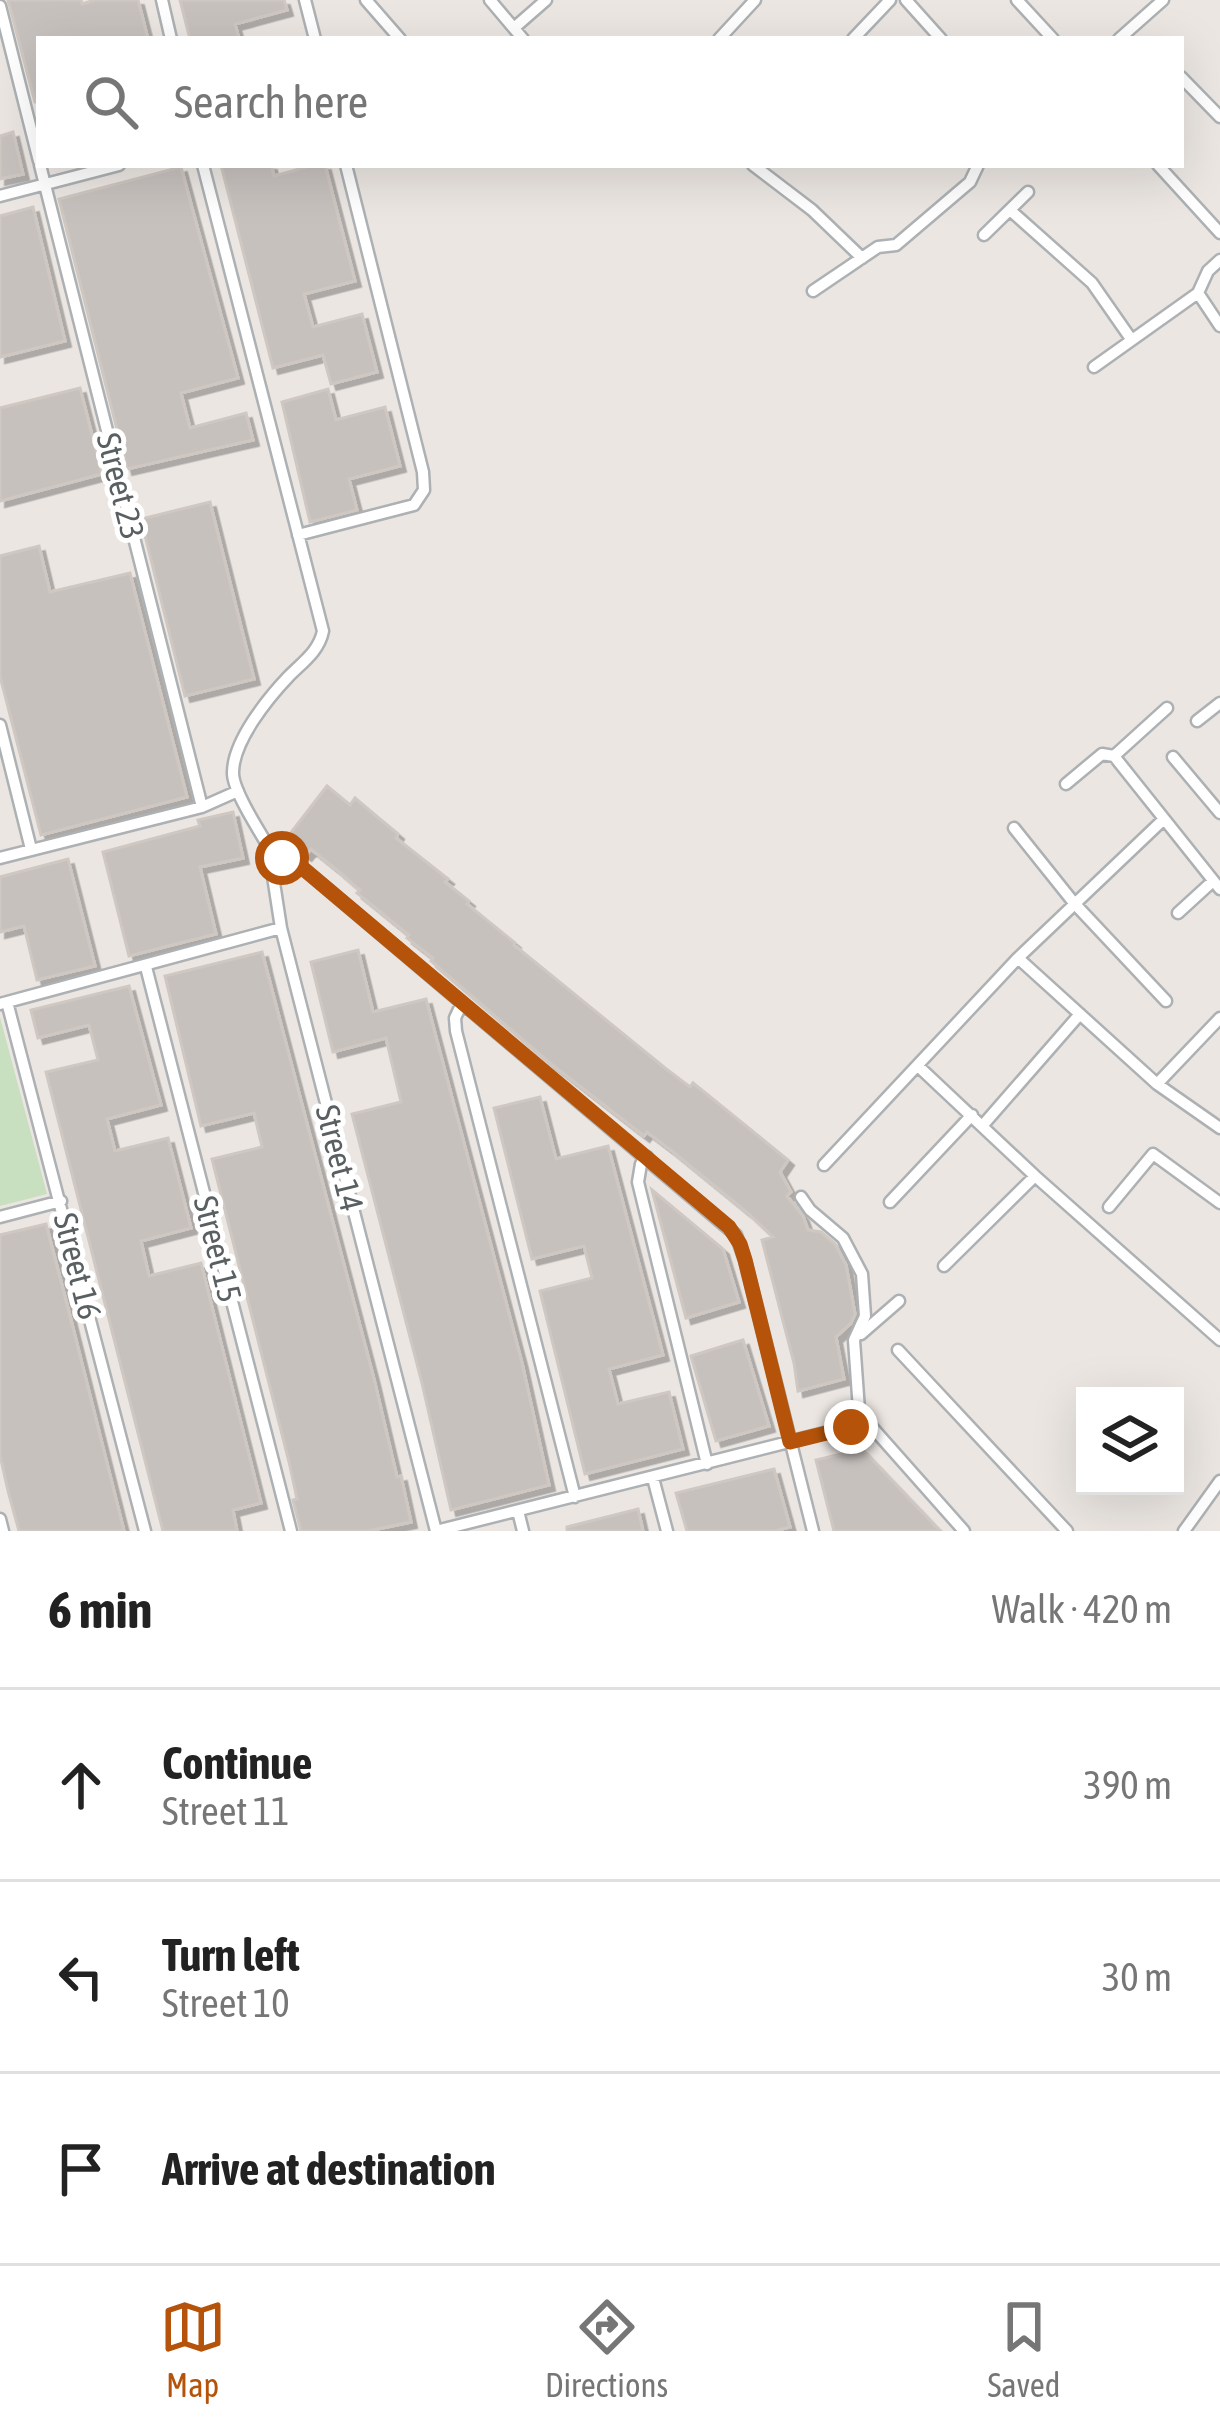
<!DOCTYPE html>
<html lang="en">
<head>
<meta charset="utf-8">
<style>
  body { margin:0; font-family:"Asap Condensed",sans-serif; background:#f6f6f6; color:#222 }
  .controls { position:absolute; right:36px; bottom:36px; display:grid; overflow:hidden; border-radius:0px; box-shadow:0 12px 48px #0002 }
  .controls button { width:108px; height:108px; display:grid; place-items:center; padding:0; border:0; border-bottom:3px solid #e0e0e0; background:#fff; color:#222; font:60px sans-serif }
  .stop { position:absolute; width:36px; height:36px; margin:-27px; border:9px solid #b45309; border-radius:50%; background:#fff }
  .stop.end { background:#b45309; border-color:#fff; box-shadow:0 3px 12px #0008 }
  .list { margin:0; padding:0; list-style:none }
  h2 { display:flex; justify-content:space-between; align-items:center; height:156px; margin:0; padding:0 48px; font-size:51px }
  h2 small { font-size:39px; font-weight:400; color:#767676 }
  .list li { display:grid; grid-template-columns:78px 1fr auto; gap:36px; align-items:center; box-sizing:border-box; height:192px; padding:0 48px; border-top:3px solid #e0e0e0 }
  .list b { display:block; font-size:45px; white-space:nowrap }
  .list p { margin:0; font-size:39px; white-space:nowrap; color:#767676 }
  .list em { font-size:39px; font-style:normal; color:#767676 }
  .icon { flex:none; width:66px; height:66px; fill:none; stroke:currentColor; stroke-width:2; stroke-linecap:round; stroke-linejoin:round }
  .map { position:relative; flex:none; width:1220px; height:1531px; overflow:hidden }
  .search { position:absolute; background:#fff; box-shadow:0 12px 48px #0002; left:36px; right:36px; top:36px; height:132px; display:flex; align-items:center; gap:30px; box-sizing:border-box; padding:0 42px; border-radius:0px; color:#767676; font-size:45px }
  .sheet { height:732px; background:#fff }
  nav { display:flex; justify-content:space-around; align-items:center; box-sizing:border-box; height:168px; border-top:3px solid #e0e0e0; background:#fff; font-size:33px; color:#767676 }
  nav a { display:grid; justify-items:center; gap:6px }
  nav .on { color:#b45309 }
  .map>svg:first-child { display:block }
</style>
</head>
<body>
<div class="map">
<svg width="1220" height="1531" viewBox="0 0 1220 1531">
  <defs>
    <filter id="shadow"><feDropShadow dx="5.5" dy="5.5" stdDeviation="0" flood-color="#0004"/></filter>
  </defs>
  <rect width="100%" height="100%" fill="#ebe6e2"/>
  <!-- green -->
  <path fill="#c9e0c0" d="M 0,1017 L 47,1194 L 0,1206 Z"/>
  <!-- building -->
  <path fill="#c7c1be" stroke="#cfc7c1" stroke-width="3" filter="url(#shadow)" d="M 8,0 L 81,0 L 82,4 L 95,0 L 138,0 L 148,39 L 39,39 L 39,102 L 35,102 Z
    M 180,0 L 284,0 L 287,10 L 235,24 L 239,39 L 190,39 Z
    M 13,132 L 23,174 L 0,179 L 0,136 Z
    M 221,165 L 271,165 L 274,176 L 314,165 L 325,165 L 355,281 L 304,294 L 313,327 L 362,314 L 377,372 L 331,384 L 323,355 L 273,368 Z
    M 181,167 L 238,378 L 181,393 L 190,428 L 246,413 L 253,440 L 127,469 L 59,199 Z
    M 33,207 L 65,341 L 0,357 L 0,216 Z
    M 80,388 L 102,474 L 0,501 L 0,408 Z
    M 328,389 L 336,420 L 385,407 L 400,466 L 349,479 L 357,510 L 310,522 L 282,402 Z
    M 210,502 L 254,679 L 185,696 L 141,519 Z
    M 39,546 L 50,592 L 130,573 L 187,797 L 41,835 L 0,676 L 0,556 Z
    M 327,786 L 350,805 L 355,798 L 375,815 L 398,834 L 396,838 L 448,879 L 445,882 L 469,901 L 467,904 L 515,943 L 514,945 L 665,1068 L 690,1087 L 693,1083 L 788,1160 L 780,1172 L 791,1192 L 787,1196 L 803,1216 L 808,1230 L 821,1232 L 835,1244 L 846,1265 L 855,1314 L 851,1323 L 836,1337 L 844,1379 L 798,1391 L 794,1363 L 762,1240 L 773,1237 L 748,1213 L 672,1151 L 647,1132 L 644,1136 L 550,1063 L 431,961 L 433,958 L 407,938 L 409,935 L 357,893 L 360,890 L 337,870 L 311,849 L 306,855 L 286,839 Z
    M 233,812 L 243,858 L 200,867 L 216,934 L 129,956 L 103,852 L 200,826 L 198,820 Z
    M 68,859 L 95,966 L 37,980 L 24,926 L 0,932 L 0,877 Z
    M 358,950 L 373,1012 L 426,999 L 522,1363 L 549,1485 L 451,1510 L 422,1383 L 352,1114 L 401,1102 L 386,1038 L 333,1052 L 311,962 Z
    M 262,952 L 374,1379 L 397,1477 L 401,1476 L 411,1522 L 368,1531 L 301,1531 L 293,1500 L 297,1499 L 290,1466 L 212,1159 L 262,1147 L 254,1113 L 201,1126 L 165,976 Z
    M 129,986 L 161,1105 L 107,1119 L 115,1151 L 168,1138 L 191,1228 L 141,1241 L 149,1276 L 201,1263 L 261,1503 L 233,1510 L 237,1531 L 163,1531 L 46,1072 L 98,1060 L 89,1025 L 38,1038 L 31,1010 Z
    M 540,1097 L 556,1159 L 608,1146 L 663,1355 L 609,1369 L 618,1404 L 669,1392 L 683,1449 L 585,1474 L 540,1291 L 592,1278 L 584,1246 L 532,1259 L 494,1108 Z
    M 652,1190 L 723,1249 L 739,1302 L 686,1318 Z
    M 46,1224 L 70,1316 L 124,1531 L 19,1531 L 8,1491 L 0,1455 L 0,1235 Z
    M 743,1340 L 769,1426 L 716,1441 L 691,1356 Z
    M 862,1449 L 940,1531 L 834,1531 L 816,1460 Z
    M 774,1469 L 790,1527 L 775,1531 L 687,1531 L 676,1493 Z
    M 638,1509 L 643,1531 L 567,1531 L 567,1527 Z"/>
  <g fill="none" stroke-linecap="round" stroke-linejoin="round">
    <!-- street casing -->
    <g stroke="#adb1b3" stroke-width="15">
      <path id="street" d="M 162,0 L 171,39
        M 305,0 L 315,39
        M 366,0 L 400,39
        M 490,0 L 523,39
        M 906,0 L 941,39
        M 1017,0 L 1053,39
        M 0,6 L 39,161
        M 514,28 L 546,0
        M 719,39 L 755,0
        M 853,39 L 890,0
        M 1119,39 L 1163,0
        M 1181,77 L 1220,117
        M 40,165 L 202,807
        M 203,165 L 323,631 C 319,651 303,662 289,676 C 268,698 232,742 233,774 C 234,794 265,840 276,859 L 272,870 L 281,928 L 436,1531
        M 753,165 L 812,210 L 862,258
        M 1158,165 L 1220,233
        M 0,196 L 119,165
        M 1010,210 L 1092,283 L 1131,339
        M 984,235 L 1028,192
        M 813,291 L 878,247 L 896,245 L 970,182 L 978,165
        M 1198,293 L 1220,326
        M 1094,367 L 1198,293 L 1208,271 L 1220,260
        M 298,535 L 414,505 L 424,490 L 423,472 L 346,165
        M 1167,708 L 1114,756 L 1220,889
        M 1197,721 L 1220,703
        M 0,725 L 31,849
        M 1173,757 L 1220,813
        M 1066,784 L 1102,754 L 1114,756
        M 1014,828 L 1074,903 L 1166,1001
        M 0,858 L 202,807 L 238,791
        M 276,859 L 287,859 L 299,865 L 736,1235 L 745,1260 L 813,1531
        M 1178,913 L 1213,881
        M 1018,958 L 1157,1084 L 1220,1128
        M 146,967 L 291,1531
        M 7,1002 L 145,1531
        M 462,1003 L 455,1018 L 456,1031 L 575,1497
        M 0,1004 L 281,928
        M 918,1066 L 1035,1176 L 1220,1340
        M 1157,1084 L 1220,1018
        M 983,1125 L 1080,1014
        M 647,1157 L 641,1164 L 638,1182 L 707,1464
        M 824,1165 L 1018,958 L 1164,819
        M 801,1197 L 810,1210 L 843,1238 L 862,1274 L 865,1316 L 854,1340 L 860,1424
        M 890,1202 L 972,1115
        M 1109,1207 L 1153,1154 L 1220,1203
        M 0,1217 L 61,1201
        M 944,1266 L 1035,1176
        M 861,1334 L 899,1301
        M 898,1350 L 1067,1531
        M 860,1424 L 871,1426 L 964,1531
        M 653,1478 L 667,1531
        M 518,1511 L 523,1531
        M 0,1519 L 3,1531
        M 436,1531 L 860,1424
        M 1184,1531 L 1220,1481"/>
    </g>
    <!-- street -->
    <use href="#street" stroke="#fff" stroke-width="10"/>
  </g>
  <g fill="none" stroke-linecap="round" stroke-linejoin="round">
    <!-- route -->
    <path stroke="#b45309" stroke-width="15" d="M 282,858 L 299,865 L 729,1227 L 740,1244 L 745,1260 L 790,1442 L 851,1427"/>
  </g>
  <g text-anchor="middle" dominant-baseline="central" stroke-width="10" stroke-linejoin="round" paint-order="stroke">
    <!-- street labels -->
    <g font-size="33" fill="#5a5f61" stroke="#fff">
      <text transform="translate(121 486) rotate(76)">Street 23</text>
      <text transform="translate(340 1158) rotate(76)">Street 14</text>
      <text transform="translate(218 1249) rotate(76)">Street 15</text>
      <text transform="translate(78 1266) rotate(76)">Street 16</text>
    </g>
  </g>
</svg>
<div class="controls">
<button><svg class="icon" aria-label="layers" viewBox="0 0 24 24"><path d="M12 4l9 5-9 5-9-5zM3 14l9 5 9-5"/></svg></button>
</div>
<div class="stop" style="left:282px;top:858px"></div>
<div class="stop end" style="left:851px;top:1427px"></div>
<div class="search"><svg class="icon" aria-label="search" viewBox="0 0 24 24"><circle cx="10" cy="10" r="6"/><path d="M15 15l6 6"/></svg>Search here</div>
</div>
<section class="sheet">
<h2>6 min<small>Walk · 420 m</small></h2>
<ul class="list">
<li><svg class="icon" aria-label="ahead" viewBox="0 0 24 24"><path d="M12 20V5M6 11l6-6 6 6"/></svg><div><b>Continue</b><p>Street 11</p></div><em>390 m</em></li>
<li><svg class="icon" aria-label="left" viewBox="0 0 24 24"><path d="M17 20v-9H6M10 6l-5 5 5 5"/></svg><div><b>Turn left</b><p>Street 10</p></div><em>30 m</em></li>
<li><svg class="icon" aria-label="arrive" viewBox="0 0 24 24"><path d="M6 21V4h12l-3 4 3 4H6"/></svg><div><b>Arrive at destination</b></div></li>
</ul>
</section>
<nav>
<a class="on"><svg class="icon" aria-label="map" viewBox="0 0 24 24"><path d="M3 6l6-2 6 2 6-2v14l-6 2-6-2-6 2zM9 4v14M15 6v14"/></svg>Map</a>
<a><svg class="icon" aria-label="directions" viewBox="0 0 24 24"><path d="M12 3l9 9-9 9-9-9zM9 14v-3h6M13 9l2 2-2 2"/></svg>Directions</a>
<a><svg class="icon" aria-label="saved" viewBox="0 0 24 24"><path d="M7 4h10v16l-5-4-5 4z"/></svg>Saved</a>
</nav>
</body>
</html>
